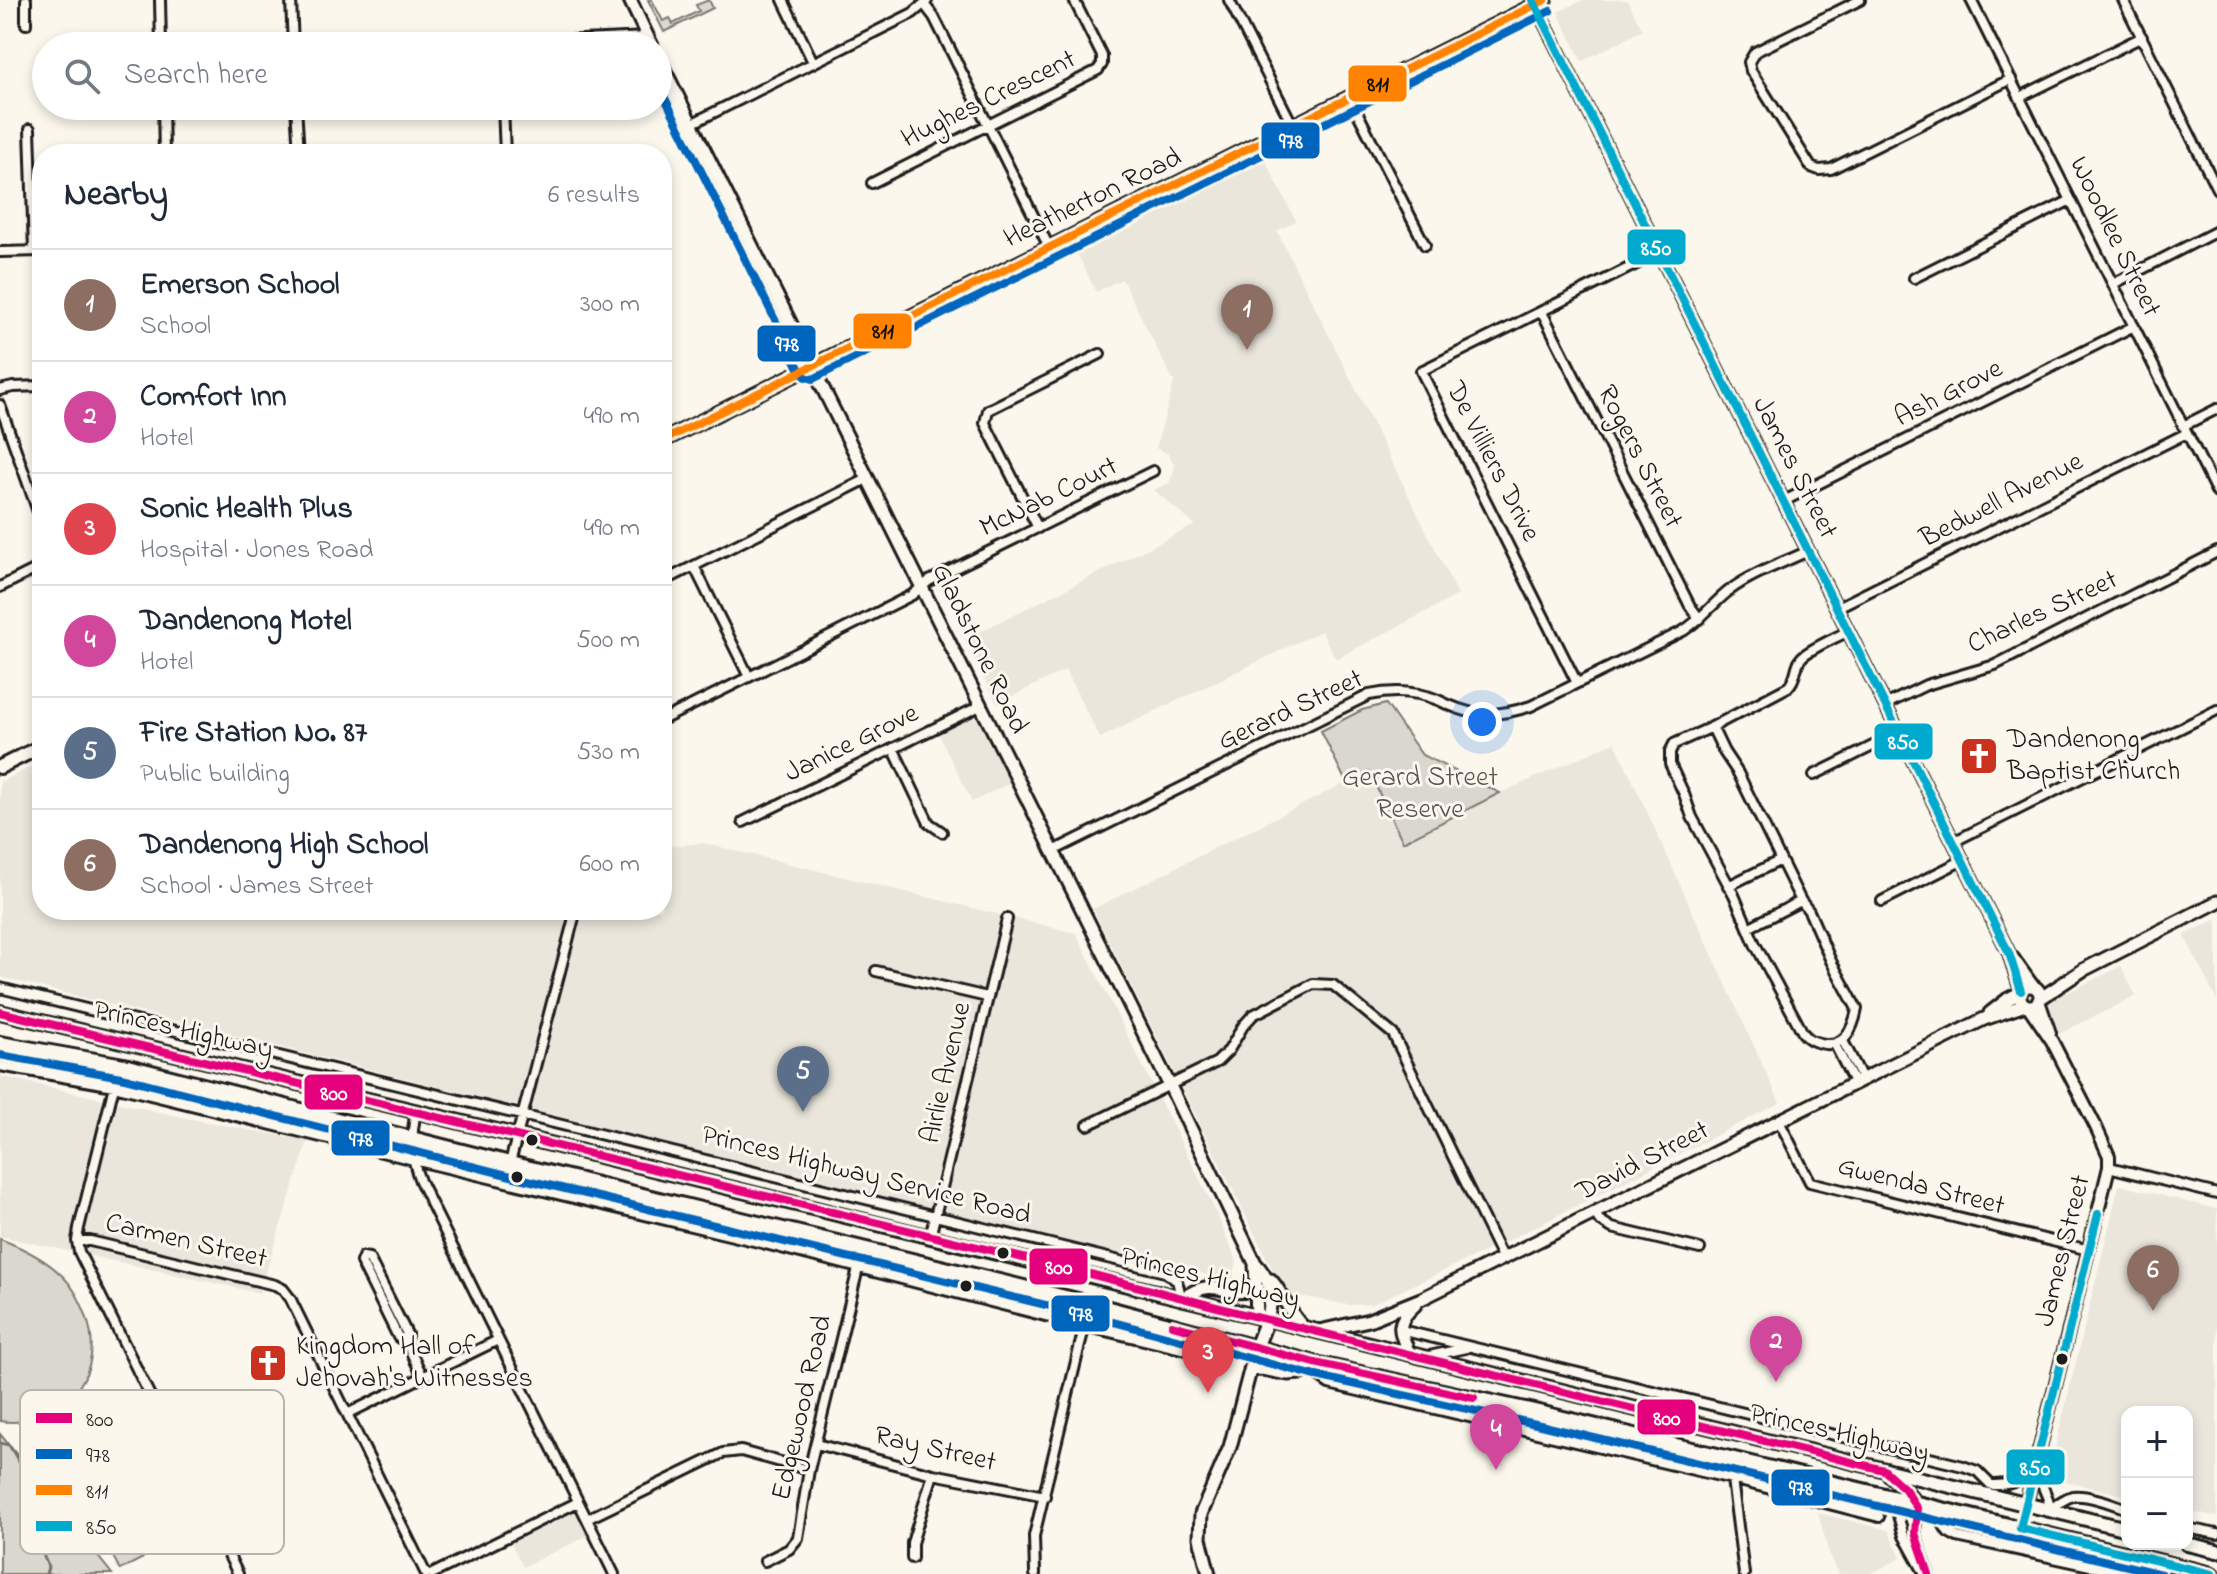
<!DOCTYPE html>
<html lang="en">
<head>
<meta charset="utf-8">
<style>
  body { margin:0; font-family:"Indie Flower",sans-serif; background:#f2f2f3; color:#1f2937 }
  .controls { position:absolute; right:24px; bottom:24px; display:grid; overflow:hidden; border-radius:16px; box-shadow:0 4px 12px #0003 }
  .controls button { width:72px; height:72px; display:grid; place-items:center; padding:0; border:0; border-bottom:2px solid #e0e1e3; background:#fff; color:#1f2937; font:40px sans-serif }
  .you { position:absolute; left:1482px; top:722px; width:28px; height:28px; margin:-20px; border:6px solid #fff; border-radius:50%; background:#1a73e8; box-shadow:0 0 0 12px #1a73e833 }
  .badge { display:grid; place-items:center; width:52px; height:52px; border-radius:50%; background:#c8321e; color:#fff; font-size:26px; font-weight:700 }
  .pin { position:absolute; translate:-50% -66px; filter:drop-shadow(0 2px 4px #0008) }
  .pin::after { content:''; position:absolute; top:42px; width:28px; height:24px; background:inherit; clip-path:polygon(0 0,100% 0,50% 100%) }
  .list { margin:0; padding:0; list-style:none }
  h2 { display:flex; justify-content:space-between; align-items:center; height:104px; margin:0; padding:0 32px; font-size:34px }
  h2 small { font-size:26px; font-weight:400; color:#747a83 }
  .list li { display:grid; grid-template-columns:52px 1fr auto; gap:24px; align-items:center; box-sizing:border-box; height:112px; padding:0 32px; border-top:2px solid #e0e1e3 }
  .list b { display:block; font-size:30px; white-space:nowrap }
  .list p { margin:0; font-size:26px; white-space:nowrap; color:#747a83 }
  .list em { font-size:26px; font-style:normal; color:#747a83 }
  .icon { flex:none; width:44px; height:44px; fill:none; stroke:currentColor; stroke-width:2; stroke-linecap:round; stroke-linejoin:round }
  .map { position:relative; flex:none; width:2217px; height:1574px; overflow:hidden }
  .search { position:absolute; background:#fff; box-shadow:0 4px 12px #0003; left:32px; top:32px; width:640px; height:88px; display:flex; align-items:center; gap:20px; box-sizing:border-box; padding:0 28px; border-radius:44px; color:#747a83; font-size:30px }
  .panel { position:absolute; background:#fff; box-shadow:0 4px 12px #0003; left:32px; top:144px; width:640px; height:776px; border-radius:32px }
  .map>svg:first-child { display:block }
</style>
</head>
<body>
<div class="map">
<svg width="2217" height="1574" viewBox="0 0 2217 1574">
  <rect width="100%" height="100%" fill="#fbf7ec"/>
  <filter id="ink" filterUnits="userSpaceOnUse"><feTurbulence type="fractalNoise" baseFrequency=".0125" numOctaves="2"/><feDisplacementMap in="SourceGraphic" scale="16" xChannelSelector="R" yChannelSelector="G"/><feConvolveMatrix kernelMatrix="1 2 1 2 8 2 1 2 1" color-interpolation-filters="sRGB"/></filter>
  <g filter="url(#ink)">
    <!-- built -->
    <path fill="#eae6dc" d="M 1583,0 L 1627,0 L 1643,30 L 1582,61 L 1558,12 Z
      M 1264,158 L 1296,221 L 1277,231 L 1458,595 L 1336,659 L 1321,631 L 1100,738 L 1065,670 L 997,704 L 965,639 L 1195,525 L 1154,490 L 1169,483 L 1174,471 L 1174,463 L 1168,454 L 1156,448 L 1174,382 L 1122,279 L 1096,292 L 1076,251 Z
      M 970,715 L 978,717 L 1010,783 L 972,802 L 937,731 Z
      M 1615,742 L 1780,1103 L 1507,1241 L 1373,1304 L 1348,1305 L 1284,1293 L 1093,909 L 1369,771 L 1404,842 L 1507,790 Z
      M 42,762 L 42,910 L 662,910 L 662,847 L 703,843 L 1076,933 L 1211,1202 L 1237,1261 L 1232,1281 L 932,1210 L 0,977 L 0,782 Z
      M 2217,919 L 2217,1001 L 2184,935 Z
      M 2121,966 L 2136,996 L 2059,1034 L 2044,1004 Z
      M 0,1076 L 186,1118 L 308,1141 L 259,1293 L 0,1236 Z
      M 2119,1185 L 2217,1209 L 2217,1517 L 2187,1510 L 2187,1412 L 2127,1412 L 2127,1496 L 2048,1477 Z
      M 576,1508 L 589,1535 L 523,1567 L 510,1541 Z
      M 1818,1513 L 1888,1530 L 1901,1558 L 1870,1574 L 1838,1574 L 1830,1557 Z"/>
    <!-- green -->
    <path fill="#dad7ce" stroke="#7b7a75" stroke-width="2" d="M 648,0 L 652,0 L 663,21 L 670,18 L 673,24 L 699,11 L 696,5 L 709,0 L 713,8 L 664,32 Z
      M 1386,704 L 1422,755 L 1500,793 L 1403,842 L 1369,772 L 1346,782 L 1321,731 L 1362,710 Z
      M 0,1239 C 26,1249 60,1266 75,1292 C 86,1311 94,1334 91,1356 C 85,1399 41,1428 0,1421 Z
      M 0,1434 L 9,1445 L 112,1574 L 0,1574 Z
      M 93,1459 L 143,1558 L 120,1570 L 70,1472 Z"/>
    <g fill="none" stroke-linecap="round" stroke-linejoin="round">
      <!-- stream -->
      <path stroke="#74726e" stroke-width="3" d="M 0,1443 L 9,1445 L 27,1475 L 24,1506 L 48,1567 L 46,1574"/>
      <!-- minor casing -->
      <g stroke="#1c1c1c" stroke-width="14">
        <path id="minor" d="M 26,0 L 26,24
          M 160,0 L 161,46
          M 291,0 L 293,46
          M 783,0 L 813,62
          M 1229,0 L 1293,126
          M 1860,0 L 1755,52 L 1749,62 L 1751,71 L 1811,167 L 1819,170 L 1831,169 L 2011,79
          M 1971,0 L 2217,493
          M 2123,0 L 2217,189
          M 924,4 L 934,17 L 1049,247
          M 451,46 L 648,37
          M 2020,97 L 2142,37
          M 1350,98 L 1425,245
          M 163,106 L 164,154
          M 296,106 L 299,154
          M 503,106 L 505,154
          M 691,124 L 913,13 L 927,1
          M 30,129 L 34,251
          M 872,183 L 1098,70 L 1102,64 L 1102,56 L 1074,0
          M 0,252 L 42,251
          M 1914,278 L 2071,200
          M 2113,284 L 2217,231
          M 1542,312 L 1690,606 L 1700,619
          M 0,390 L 13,387 L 42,386
          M 0,405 L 42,523
          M 2183,426 L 2217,409
          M 1784,501 L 2134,326
          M 1038,528 L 985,423 L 988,410 L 1100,354
          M 694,566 L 749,677 L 912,595 L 929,581 L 1153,471
          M 662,582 L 867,479
          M 0,587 L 42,566
          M 1836,608 L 2187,433
          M 1577,683 L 1421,371 L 1659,253
          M 1885,705 L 1926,685 L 1995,665 L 2217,552
          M 664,719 L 749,677
          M 1712,727 L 1724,752 L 1738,773 L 1801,901 L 1809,911 L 1831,961 L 1857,1009 C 1853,1030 1844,1049 1820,1043 C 1812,1041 1808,1039 1803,1033 L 1755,944 L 1734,895 L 1692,817 L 1684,794 L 1670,764 L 1670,752 L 1674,744 L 1712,727 L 1788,687 C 1798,677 1794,666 1802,657 C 1811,648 1836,638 1848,631
          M 893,748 L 929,823 L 942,832
          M 1814,775 L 1899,733
          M 743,822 L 980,706
          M 1953,842 L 2217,710
          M 1053,851 L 1369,695 C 1393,690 1416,691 1438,700 C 1450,706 1461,711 1475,713 C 1494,716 1513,712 1531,706 L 1683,631 C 1701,620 1713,603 1730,590 C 1753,573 1783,563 1808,551
          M 1728,886 L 1781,860
          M 1882,901 L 1963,860
          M 1748,928 L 1801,901
          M 876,971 L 987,997
          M 0,988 L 1165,1272 L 1177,1281 L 1182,1299
          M 1843,1041 L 1863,1080
          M 1835,1045 L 1855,1084
          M 0,1066 L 114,1086 L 414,1160 L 754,1241 L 1084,1326 L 1195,1352 L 1215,1352 L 1236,1343
          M 114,1086 L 79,1228 L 77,1241 L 79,1252 L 238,1574
          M 416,1111 C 411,1136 410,1156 420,1181 L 614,1574
          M 1779,1121 L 1810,1182 L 2089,1250
          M 1088,1125 L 1217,1062 L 1229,1050 L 1243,1026 L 1253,1015 L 1313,984 L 1333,985 L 1393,1034 L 1503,1259
          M 510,1163 L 576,910
          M 2109,1167 L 2217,1194
          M 1595,1213 L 1599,1220 L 1612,1228 L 1700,1249
          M 930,1237 L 1007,919
          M 77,1241 L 90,1241 L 275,1285 L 283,1289 L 290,1298 L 426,1574
          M 363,1257 L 369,1258 L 407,1334 L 406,1342 L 423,1377
          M 363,1257 L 361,1262 L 398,1337 L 406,1342
          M 1401,1330 L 1963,1466 L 1977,1471 L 1991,1485 C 2009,1486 2021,1480 2036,1470 L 2048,1499 L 2050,1510 C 2057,1504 2064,1498 2073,1496 C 2086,1494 2114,1504 2127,1509
          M 1429,1356 L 1466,1348
          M 1312,1372 L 1329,1384 L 1732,1479 L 1879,1517
          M 347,1414 L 498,1340
          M 1518,1430 L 1539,1412
          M 816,1444 L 933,1474 L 1045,1496
          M 1736,1461 L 1732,1479 L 1744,1574
          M 1886,1497 L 1897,1512 L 1904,1536 L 1925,1574
          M 1914,1503 L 1918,1512 L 1915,1533 L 1929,1574
          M 1845,1506 L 1873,1494
          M 1933,1508 L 1948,1532 L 1957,1537 L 2127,1574
          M 587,1519 L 723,1453 L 741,1451 L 809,1470
          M 2187,1528 L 2217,1534
          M 912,1558 L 912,1543 L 933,1474
          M 765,1561 L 789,1549 L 798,1538 L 809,1470 L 863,1248
          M 432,1574 L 578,1502
          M 1035,1574 L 1034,1536 L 1090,1303"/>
      </g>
      <!-- tertiary casing -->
      <g stroke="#1c1c1c" stroke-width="16">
        <path id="tertiary" d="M 1533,0 L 2009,953 L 2021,991
          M 2013,958 L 2033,986
          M 2039,1001 L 2050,1033
          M 2026,1504 L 2109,1167 L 2109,1156 L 2096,1127 L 2052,1041 L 2028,1006"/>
      </g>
      <!-- secondary casing -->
      <g stroke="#1c1c1c" stroke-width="17">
        <path id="secondary" d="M 630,0 L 652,46
          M 658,57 L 1170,1086 L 1255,1263 C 1271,1280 1274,1297 1267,1319
          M2020 996a10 10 0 1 1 20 0a10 10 0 1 1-20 0Z
          M 2041,998 L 2083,970 L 2217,902
          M 1990,1013 L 2008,999 L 2020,993
          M 1255,1263 L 1257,1317
          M 1271,1280 C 1285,1296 1288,1313 1304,1328
          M 1182,1299 C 1218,1272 1227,1303 1257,1287
          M 1319,1331 L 1369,1320 L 1421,1299 L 1984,1019 L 2025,1005
          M 1409,1353 C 1399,1330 1395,1323 1415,1305
          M 1250,1370 L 1262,1369 L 1288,1374 L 1312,1372 L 1315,1363
          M 1209,1574 L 1200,1538 L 1201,1514 L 1230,1447 L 1256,1348"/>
      </g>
      <!-- primary casing -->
      <g stroke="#1c1c1c" stroke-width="18">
        <path id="primary" d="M 662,441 L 1545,0
          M 0,767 L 42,746"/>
      </g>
      <!-- trunk casing -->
      <g stroke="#1c1c1c" stroke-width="18">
        <path id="trunk" d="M 0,1012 C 710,1180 1418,1356 2127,1529
          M 0,1043 L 124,1065 L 510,1163 L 1090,1303 L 1315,1363 L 1539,1412 L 2212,1574
          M 1256,1348 L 1267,1319
          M 1887,1472 L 1905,1489 L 1914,1503
          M 2187,1544 L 2217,1551"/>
      </g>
      <!-- minor -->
      <use href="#minor" stroke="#fbf7ec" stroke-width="8"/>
      <!-- tertiary -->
      <use href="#tertiary" stroke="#fbf7ec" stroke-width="10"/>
      <!-- secondary -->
      <use href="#secondary" stroke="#fbf7ec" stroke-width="11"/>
      <!-- primary -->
      <use href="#primary" stroke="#fbf7ec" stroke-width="12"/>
      <!-- trunk -->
      <use href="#trunk" stroke="#fbf7ec" stroke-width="12"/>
      <!-- bus-1 casing -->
      <g stroke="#fbf7ec" stroke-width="14">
        <path id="bus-1" d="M 0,1012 L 1086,1273 L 1240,1313 L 1884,1470 L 1905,1489 L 1917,1508 L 1915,1533 L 1929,1574
          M 1172,1325 L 1315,1363 L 1474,1398"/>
      </g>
      <!-- bus-2 casing -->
      <g stroke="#fbf7ec" stroke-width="14">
        <path id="bus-2" d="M 658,84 L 801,372 L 806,377 L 813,379 L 1550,11
          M 0,1055 L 121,1077 L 507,1175 L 1087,1315 L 1312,1375 L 1536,1424 L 2161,1574"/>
      </g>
      <!-- bus-3 casing -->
      <g stroke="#fbf7ec" stroke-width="14">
        <path id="bus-3" d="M 662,441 L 1545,0"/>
      </g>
      <!-- bus-4 casing -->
      <g stroke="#fbf7ec" stroke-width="14">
        <path id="bus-4" d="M 1533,0 L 2009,953 L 2021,991
          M 2098,1214 L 2020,1528 L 2212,1574"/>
      </g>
      <!-- bus-1 -->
      <use href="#bus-1" stroke="#e5007d" stroke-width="8"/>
      <!-- bus-2 -->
      <use href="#bus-2" stroke="#0065bd" stroke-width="8"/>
      <!-- bus-3 -->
      <use href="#bus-3" stroke="#ff8200" stroke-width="8"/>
      <!-- bus-4 -->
      <use href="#bus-4" stroke="#00a9ce" stroke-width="8"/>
    </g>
  </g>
  <!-- icons -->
  <defs>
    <g id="church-square" transform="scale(2)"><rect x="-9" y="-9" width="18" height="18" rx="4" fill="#c8321e" stroke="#fbf7ec"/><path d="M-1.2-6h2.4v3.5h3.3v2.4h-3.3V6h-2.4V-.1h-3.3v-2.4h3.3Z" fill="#fff"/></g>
  </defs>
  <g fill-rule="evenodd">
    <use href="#church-square" x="1979" y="756"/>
    <use href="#church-square" x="268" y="1363"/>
  </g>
  <!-- markers -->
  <g fill="#1c1c1c" stroke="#fbf7ec" stroke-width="3">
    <circle cx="532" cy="1140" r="7"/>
    <circle cx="517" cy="1177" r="7"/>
    <circle cx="1003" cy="1253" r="7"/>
    <circle cx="966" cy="1286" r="7"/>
    <circle cx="2062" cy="1359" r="7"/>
  </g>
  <g text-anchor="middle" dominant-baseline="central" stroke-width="6" stroke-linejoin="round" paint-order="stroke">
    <!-- street labels -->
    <g font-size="28" fill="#1c1c1c" stroke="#fbf7ec">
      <text transform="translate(989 100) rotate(-26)">Hughes Crescent</text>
      <text transform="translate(1093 199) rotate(-26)">Heatherton Road</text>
      <text transform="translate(2114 237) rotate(64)">Woodlee Street</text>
      <text transform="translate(1949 394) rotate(-27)">Ash Grove</text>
      <text transform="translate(1639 457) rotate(63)">Rogers Street</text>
      <text transform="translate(1492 462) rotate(63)">De Villiers Drive</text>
      <text transform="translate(1794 468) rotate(63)">James Street</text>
      <text transform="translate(1049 498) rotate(-26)">McNab Court</text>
      <text transform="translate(2002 501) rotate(-27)">Bedwell Avenue</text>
      <text transform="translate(2043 613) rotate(-25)">Charles Street</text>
      <text transform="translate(979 649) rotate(64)">Gladstone Road</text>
      <text transform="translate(1291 711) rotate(-25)">Gerard Street</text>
      <text transform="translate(852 744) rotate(-26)">Janice Grove</text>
      <text transform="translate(183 1031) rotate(13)">Princes Highway</text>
      <text transform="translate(947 1073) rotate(-77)">Airlie Avenue</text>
      <text transform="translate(1643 1162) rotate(-27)">David Street</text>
      <text transform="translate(866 1176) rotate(14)">Princes Highway Service Road</text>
      <text transform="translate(1921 1187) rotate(14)">Gwenda Street</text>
      <text transform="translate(186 1242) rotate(13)">Carmen Street</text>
      <text transform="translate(2064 1251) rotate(-76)">James Street</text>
      <text transform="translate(1210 1279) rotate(14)">Princes Highway</text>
      <text transform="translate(803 1408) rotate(-77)">Edgewood Road</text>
      <text transform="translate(1839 1434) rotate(13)">Princes Highway</text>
      <text transform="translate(935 1450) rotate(13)">Ray Street</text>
    </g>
    <!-- poi labels -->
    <g font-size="28" fill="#1c1c1c" stroke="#fbf7ec" text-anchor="start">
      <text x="2007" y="740">Dandenong<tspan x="2007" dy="32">Baptist Church</tspan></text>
      <text x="296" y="1347">Kingdom Hall of<tspan x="296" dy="32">Jehovah's Witnesses</tspan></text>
    </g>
    <!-- park labels -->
    <g font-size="28" fill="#555451" stroke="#fbf7ec">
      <text x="1420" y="778">Gerard Street<tspan x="1420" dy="32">Reserve</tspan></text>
    </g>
  </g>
  <!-- legend -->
  <rect x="20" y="1390" width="264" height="164" rx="12" fill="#fbf7ec" stroke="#b8b5ae" stroke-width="2"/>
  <rect x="36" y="1413" width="36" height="10" fill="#e5007d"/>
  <rect x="36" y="1449" width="36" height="10" fill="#0065bd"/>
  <rect x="36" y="1485" width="36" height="10" fill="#ff8200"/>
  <rect x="36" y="1521" width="36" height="10" fill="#00a9ce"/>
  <g font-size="22" fill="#1c1c1c">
    <text x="86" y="1426">800</text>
    <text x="86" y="1462">978</text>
    <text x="86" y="1498">811</text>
    <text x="86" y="1534">850</text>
  </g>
  <g stroke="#fbf7ec" stroke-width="3">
    <rect x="1347" y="64" width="61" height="39" rx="8" fill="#ff8200"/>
    <rect x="1260" y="121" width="61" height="39" rx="8" fill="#0065bd"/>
    <rect x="1626" y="228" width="61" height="38" rx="8" fill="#00a9ce"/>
    <rect x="852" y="312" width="61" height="38" rx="8" fill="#ff8200"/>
    <rect x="756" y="324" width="61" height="39" rx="8" fill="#0065bd"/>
    <rect x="1873" y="722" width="61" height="39" rx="8" fill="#00a9ce"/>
    <rect x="303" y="1073" width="61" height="38" rx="8" fill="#e5007d"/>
    <rect x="330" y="1119" width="61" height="38" rx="8" fill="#0065bd"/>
    <rect x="1028" y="1247" width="61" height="39" rx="8" fill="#e5007d"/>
    <rect x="1050" y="1294" width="61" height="39" rx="8" fill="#0065bd"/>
    <rect x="1636" y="1398" width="61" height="38" rx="8" fill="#e5007d"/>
    <rect x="2005" y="1448" width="61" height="38" rx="8" fill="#00a9ce"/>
    <rect x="1770" y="1468" width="61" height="39" rx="8" fill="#0065bd"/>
  </g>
  <g font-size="22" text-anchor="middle" font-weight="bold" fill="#fff">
    <text x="1291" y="148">978</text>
    <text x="1656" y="255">850</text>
    <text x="787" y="351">978</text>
    <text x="1903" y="749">850</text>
    <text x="334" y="1100">800</text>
    <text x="361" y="1146">978</text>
    <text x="1059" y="1274">800</text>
    <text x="1081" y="1321">978</text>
    <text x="1667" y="1425">800</text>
    <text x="2035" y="1475">850</text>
    <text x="1801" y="1495">978</text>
  </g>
  <g font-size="22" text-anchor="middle" font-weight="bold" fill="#111">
    <text x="1378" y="91">811</text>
    <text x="883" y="338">811</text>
  </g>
</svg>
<div class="controls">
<button>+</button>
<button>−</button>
</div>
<div class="you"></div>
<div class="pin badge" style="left:1247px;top:350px;background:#8d6e63">1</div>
<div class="pin badge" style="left:1776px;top:1382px;background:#d1479c">2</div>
<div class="pin badge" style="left:1208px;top:1393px;background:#e0444e">3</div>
<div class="pin badge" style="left:1496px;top:1470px;background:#d1479c">4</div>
<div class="pin badge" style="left:803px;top:1112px;background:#5c6f8a">5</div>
<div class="pin badge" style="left:2153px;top:1311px;background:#8d6e63">6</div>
<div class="search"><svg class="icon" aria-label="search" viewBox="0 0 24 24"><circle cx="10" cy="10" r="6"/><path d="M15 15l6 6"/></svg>Search here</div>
<section class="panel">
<h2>Nearby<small>6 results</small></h2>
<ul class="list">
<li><span class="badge" style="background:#8d6e63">1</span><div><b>Emerson School</b><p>School</p></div><em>300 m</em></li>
<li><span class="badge" style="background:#d1479c">2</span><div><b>Comfort Inn</b><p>Hotel</p></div><em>490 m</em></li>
<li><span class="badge" style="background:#e0444e">3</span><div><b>Sonic Health Plus</b><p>Hospital · Jones Road</p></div><em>490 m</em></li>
<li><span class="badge" style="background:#d1479c">4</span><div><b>Dandenong Motel</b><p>Hotel</p></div><em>500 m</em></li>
<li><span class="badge" style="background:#5c6f8a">5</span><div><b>Fire Station No. 87</b><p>Public building</p></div><em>530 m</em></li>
<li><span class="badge" style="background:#8d6e63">6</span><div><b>Dandenong High School</b><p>School · James Street</p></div><em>600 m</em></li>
</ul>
</section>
</div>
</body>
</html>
